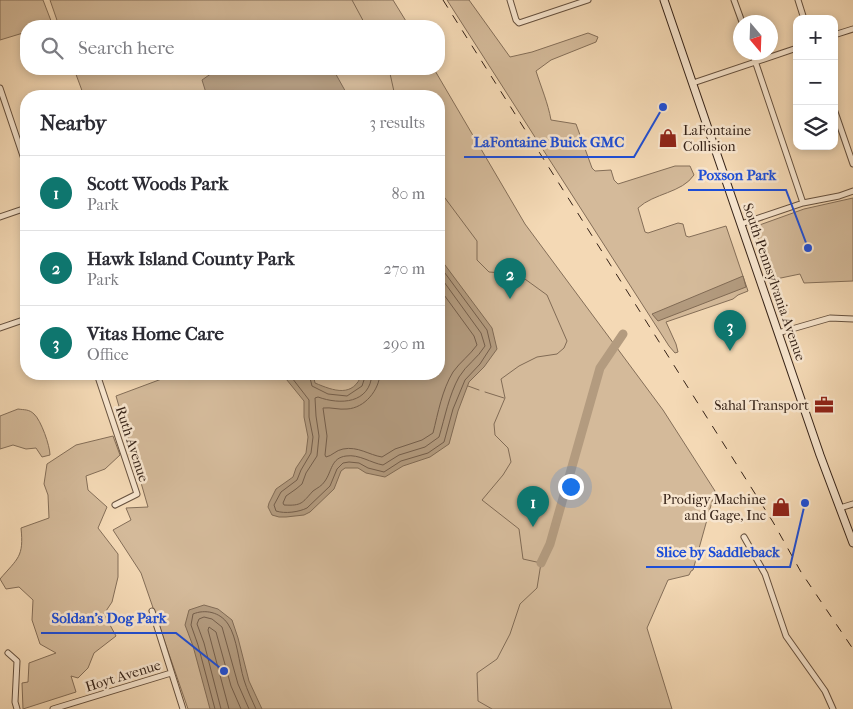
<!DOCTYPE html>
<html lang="en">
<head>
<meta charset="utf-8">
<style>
  body { margin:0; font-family:"IM FELL French Canon",serif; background:#f2f2f3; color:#2b2b33 }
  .controls { position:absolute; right:15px; top:15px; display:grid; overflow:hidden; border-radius:10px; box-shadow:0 2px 8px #0003 }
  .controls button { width:45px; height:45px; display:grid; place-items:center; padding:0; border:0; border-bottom:1px solid #e1e1e2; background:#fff; color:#2b2b33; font:25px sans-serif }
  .compass { position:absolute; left:733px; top:15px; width:45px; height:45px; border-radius:50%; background:#fff; box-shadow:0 2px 8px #0003; rotate:161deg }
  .you { position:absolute; left:570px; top:486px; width:18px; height:18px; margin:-12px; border:4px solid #fff; border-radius:50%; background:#1a73e8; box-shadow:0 0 0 8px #1a73e833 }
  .badge { display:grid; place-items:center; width:32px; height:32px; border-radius:50%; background:#0f766e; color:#fff; font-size:16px; font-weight:700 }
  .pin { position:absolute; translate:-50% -41px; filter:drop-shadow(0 1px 2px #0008) }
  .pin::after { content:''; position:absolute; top:26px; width:18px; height:15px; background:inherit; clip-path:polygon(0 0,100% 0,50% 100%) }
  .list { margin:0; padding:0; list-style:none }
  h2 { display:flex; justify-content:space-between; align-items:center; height:65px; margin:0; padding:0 20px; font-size:21px }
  h2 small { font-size:16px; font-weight:400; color:#7c7c81 }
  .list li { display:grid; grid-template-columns:32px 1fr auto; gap:15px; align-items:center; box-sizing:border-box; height:75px; padding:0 20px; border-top:1px solid #e1e1e2 }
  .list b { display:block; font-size:19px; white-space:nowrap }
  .list p { margin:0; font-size:16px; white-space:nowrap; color:#7c7c81 }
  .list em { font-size:16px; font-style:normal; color:#7c7c81 }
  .icon { flex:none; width:28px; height:28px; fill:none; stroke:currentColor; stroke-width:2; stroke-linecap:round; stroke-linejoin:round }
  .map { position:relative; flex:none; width:853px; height:709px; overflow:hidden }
  .search { position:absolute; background:#fff; box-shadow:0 2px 8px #0003; left:20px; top:20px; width:425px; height:55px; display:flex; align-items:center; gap:12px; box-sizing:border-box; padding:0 18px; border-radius:20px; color:#7c7c81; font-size:19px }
  .panel { position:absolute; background:#fff; box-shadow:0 2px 8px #0003; left:20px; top:90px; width:425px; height:290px; border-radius:20px }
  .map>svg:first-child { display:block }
</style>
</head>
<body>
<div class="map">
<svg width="853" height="709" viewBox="0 0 853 709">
  <rect width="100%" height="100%" fill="#f4d9b5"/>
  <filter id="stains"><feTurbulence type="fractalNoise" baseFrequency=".004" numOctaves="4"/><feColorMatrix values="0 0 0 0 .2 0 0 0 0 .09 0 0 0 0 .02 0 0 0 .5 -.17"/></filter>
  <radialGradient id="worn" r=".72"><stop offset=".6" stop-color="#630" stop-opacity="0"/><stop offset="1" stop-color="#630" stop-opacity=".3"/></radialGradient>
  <!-- green -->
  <path fill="#d4ba9a" stroke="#846e58" d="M 0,0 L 43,0 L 53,26 L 26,26 L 26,34 L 23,33 L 0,40 Z
    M 50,0 L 393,0 L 409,26 L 59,26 Z
    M 447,0 L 469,0 L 510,57 L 532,52 L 588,33 L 598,37 L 596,42 L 551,60 L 536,71 C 541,87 548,103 551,120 L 576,124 L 592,168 L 595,171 L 611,170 L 614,180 L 618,184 L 675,166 L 690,166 L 694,175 C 682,193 654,193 638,208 L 645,232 L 648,233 L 678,223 L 683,224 L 686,236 L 689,237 L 726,226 L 748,291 L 738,295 L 733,299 L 666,322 L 676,344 L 678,352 L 675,353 L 669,346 Z
    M 74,69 L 434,69 L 525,224 L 663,410 L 715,491 L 693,570 L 691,571 L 689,575 L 668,580 L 647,628 L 672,709 L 188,709 L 141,573 L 113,530 L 131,520 L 126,508 L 148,507 L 116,396 L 175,374 L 439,374 L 439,96 L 84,96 Z
    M 853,198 L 853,281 L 804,283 L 800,274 L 776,279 L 775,275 L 772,276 L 754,227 L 804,209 Z
    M 18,409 C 24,410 29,409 34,414 C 41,420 50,446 50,455 L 42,457 L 36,448 L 26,449 L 13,445 L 0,449 L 0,416 Z
    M 113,436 L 120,455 L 105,469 L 86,476 L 88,490 L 107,507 L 98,528 L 118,554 L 118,577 L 112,602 L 104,614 L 116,636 L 94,653 L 88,668 L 78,678 L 71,676 L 76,692 L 23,709 L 22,683 L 28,682 L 29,663 L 56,653 L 40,644 L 32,620 L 33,600 L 19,587 L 6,589 L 0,579 C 18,558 24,557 21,528 L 49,518 L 48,495 L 44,484 L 47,464 L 76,445 Z"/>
  <!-- water -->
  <path fill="#b39b7f" stroke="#816b55" d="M 215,69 L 333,69 L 348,96 L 207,96 L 202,80 L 212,73 Z
    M 439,257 L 492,328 L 497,349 L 484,367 L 469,382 L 458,411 L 449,444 L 430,457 L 403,466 L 385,477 L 366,473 L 358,468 L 345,468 L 341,471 L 334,489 L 310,512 L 304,515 L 286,517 L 279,517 L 272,515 L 268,507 L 269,503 L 276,489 L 293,477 L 296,468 L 306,453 L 308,437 L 304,417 L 304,401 L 282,374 L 313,374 L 315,383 C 334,391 353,398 362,374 L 439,374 Z
    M 743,276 L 746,287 L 658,321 L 652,314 Z
    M 204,605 L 218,609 L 232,620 L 238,638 L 249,681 L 262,709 L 210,709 L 193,646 L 185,625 L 189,610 Z"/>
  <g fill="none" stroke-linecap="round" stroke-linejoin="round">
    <!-- shore -->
    <path stroke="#745e4b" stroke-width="1" d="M 289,374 L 309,400 L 309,417 L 313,437 L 311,453 L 301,470 L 297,480 L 281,492 L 274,505 L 276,511 C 285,514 299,512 307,508 L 330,486 L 337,469 L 343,463 L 349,462 L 359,463 L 368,468 L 384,472 L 401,461 L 428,453 L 444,442 L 453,409 L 465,380 L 480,364 L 491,347 L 487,330 L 439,265
      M 309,374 L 312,386 L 328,394 L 347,396 L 362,386 L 366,374
      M 372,374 C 370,404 340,405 318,397 L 315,398 L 316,416 L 319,436 L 317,456 L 306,473 L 302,484 L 296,489 L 286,496 L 283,503 L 284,505 C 302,506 302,503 313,491 C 317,488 322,486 325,481 C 332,471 331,458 346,456 C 359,454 371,463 383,465 L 399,455 L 425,447 L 439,437 C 445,417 449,395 459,377 C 466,365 478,358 485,346 L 481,333 L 439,275
      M 380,374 C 379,390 365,408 347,409 C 339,410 331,407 323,408 L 327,436 L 325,455 L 326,457 C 332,456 336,450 343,449 C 358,446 369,455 382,457 L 395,449 L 422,440 L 433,433 C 438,413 442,390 453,372 C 460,362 470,355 477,345 L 474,336 L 439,288
      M 215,709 L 198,645 L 191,625 L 193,614 C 205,609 220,612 228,624 C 237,637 239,664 244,680 C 247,690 252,700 256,709
      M 221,709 L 204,643 L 197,624 L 199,619 L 204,617 L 212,619 L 222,627 L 238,684 L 249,709
      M 229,709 L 208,630 L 209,627 L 216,632 L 231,686 L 241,709"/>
    <!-- stream -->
    <path stroke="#816b55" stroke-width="1" d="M 352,0 L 366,26
      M 389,69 L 395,96
      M 439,190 L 477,241 L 477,260 L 489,272 L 518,274 L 547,295 L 567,341 L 564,348 L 557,354 L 537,357 L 519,366 L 501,379 L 505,398 L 494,424 L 495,435 L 508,448 L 511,462 L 503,475 L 482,500 L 519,529 L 523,559 L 541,563 L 537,588 L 520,604 L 510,634 L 497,659 L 477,673 L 478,701 L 492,709
      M 468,386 L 479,390
      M 485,392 L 504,398"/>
    <!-- river -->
    <path stroke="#b39b7f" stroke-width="9" d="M 541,563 L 550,544 L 600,368 L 623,334"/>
    <!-- street casing -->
    <g stroke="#65503e" stroke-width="7">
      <path id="street" d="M 510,0 L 516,20 L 519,23 L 588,0
        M 734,0 L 742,22
        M 798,0 L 804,19
        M 834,35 L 853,29
        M 752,52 L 803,203
        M 693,83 L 797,48
        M 0,88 L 26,165
        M 834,109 L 853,164
        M 0,217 L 26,208
        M 741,224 L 803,203 L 839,196 L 853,191
        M 0,328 L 26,319
        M 778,333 L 830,318 L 853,319
        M 97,374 L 137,494 L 115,505
        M 840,508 L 853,504
        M 744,537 L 765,574 L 786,636 L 825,691 L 833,709
        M 152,611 L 183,709
        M 8,653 L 17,661 L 15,702 L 17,709
        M 53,709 L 171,673"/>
    </g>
    <!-- secondary casing -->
    <g stroke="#352217" stroke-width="9">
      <path id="secondary" d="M 664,0 L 820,455 L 853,543"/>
    </g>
    <!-- street -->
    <use href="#street" stroke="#f8e6cf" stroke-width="5"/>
    <!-- secondary -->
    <use href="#secondary" stroke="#f8e6cf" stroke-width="7"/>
    <!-- rail -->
    <path stroke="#352217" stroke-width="1" stroke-dasharray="9 9" stroke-linecap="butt" d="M 443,0 L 773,522 L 801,572 L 853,649"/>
  </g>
  <!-- icons -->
  <defs>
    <g id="shop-bare" transform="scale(1.5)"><path d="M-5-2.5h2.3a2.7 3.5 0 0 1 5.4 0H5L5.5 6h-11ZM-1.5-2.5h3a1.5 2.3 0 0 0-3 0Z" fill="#8f2418" stroke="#f8e6cf" stroke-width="2.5" paint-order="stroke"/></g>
    <g id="office-bare" transform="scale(1.5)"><path d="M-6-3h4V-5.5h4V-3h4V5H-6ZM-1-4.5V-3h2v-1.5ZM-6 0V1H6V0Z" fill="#8f2418" stroke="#f8e6cf" stroke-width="2.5" paint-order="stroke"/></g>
  </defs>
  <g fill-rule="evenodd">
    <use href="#shop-bare" x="668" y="138"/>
    <use href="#office-bare" x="824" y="405"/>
    <use href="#shop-bare" x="781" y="507"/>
  </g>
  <g text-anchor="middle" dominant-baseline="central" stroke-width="5" stroke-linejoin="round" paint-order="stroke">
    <!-- poi labels -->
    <g font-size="14" fill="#352217" stroke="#f8e6cf" text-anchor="end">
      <text x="683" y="130" text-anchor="start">LaFontaine<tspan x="683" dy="16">Collision</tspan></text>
      <text x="809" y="405">Sahal Transport</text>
      <text x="766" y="499">Prodigy Machine<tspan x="766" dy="16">and Gage, Inc</tspan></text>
    </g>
    <!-- street labels -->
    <g font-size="14" fill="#352217" stroke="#f8e6cf">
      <text transform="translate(774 282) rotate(71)">South Pennsylvania Avenue</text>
      <text transform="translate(132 444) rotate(72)">Ruth Avenue</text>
      <text transform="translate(123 676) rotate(-17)">Hoyt Avenue</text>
    </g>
  </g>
  <!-- callouts -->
  <path fill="none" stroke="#1d4ed8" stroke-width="2" d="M663 107L634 157H464M808 248L786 190H688M805 503L790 567H646M224 671L176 633H41"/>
  <g fill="#1d4ed8" stroke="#f8e6cf" stroke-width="2">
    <circle cx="663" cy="107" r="5"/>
    <circle cx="808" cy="248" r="5"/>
    <circle cx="805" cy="503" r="5"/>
    <circle cx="224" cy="671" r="5"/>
  </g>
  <g font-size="15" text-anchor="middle" font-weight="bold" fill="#1d4ed8" stroke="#f8e6cf" stroke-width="5" stroke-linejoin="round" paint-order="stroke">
    <text x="549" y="147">LaFontaine Buick GMC</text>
    <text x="737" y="180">Poxson Park</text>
    <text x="718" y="557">Slice by Saddleback</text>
    <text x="109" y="623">Soldan's Dog Park</text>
  </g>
  <rect width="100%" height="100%" filter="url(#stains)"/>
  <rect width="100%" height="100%" fill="url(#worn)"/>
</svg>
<div class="controls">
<button>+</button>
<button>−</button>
<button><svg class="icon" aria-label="layers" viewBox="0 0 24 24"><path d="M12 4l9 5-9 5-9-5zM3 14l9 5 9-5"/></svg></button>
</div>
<svg class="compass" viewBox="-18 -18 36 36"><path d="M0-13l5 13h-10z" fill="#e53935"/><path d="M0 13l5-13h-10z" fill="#7c7c81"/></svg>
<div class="you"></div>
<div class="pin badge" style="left:533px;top:527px">1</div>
<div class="pin badge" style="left:510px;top:299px">2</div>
<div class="pin badge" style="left:730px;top:351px">3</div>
<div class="search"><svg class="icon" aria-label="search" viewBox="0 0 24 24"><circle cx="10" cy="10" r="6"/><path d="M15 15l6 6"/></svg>Search here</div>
<section class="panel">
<h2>Nearby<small>3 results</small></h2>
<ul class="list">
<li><span class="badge">1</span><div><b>Scott Woods Park</b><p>Park</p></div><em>80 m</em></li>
<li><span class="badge">2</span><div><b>Hawk Island County Park</b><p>Park</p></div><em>270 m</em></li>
<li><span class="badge">3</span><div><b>Vitas Home Care</b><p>Office</p></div><em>290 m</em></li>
</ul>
</section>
</div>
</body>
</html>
